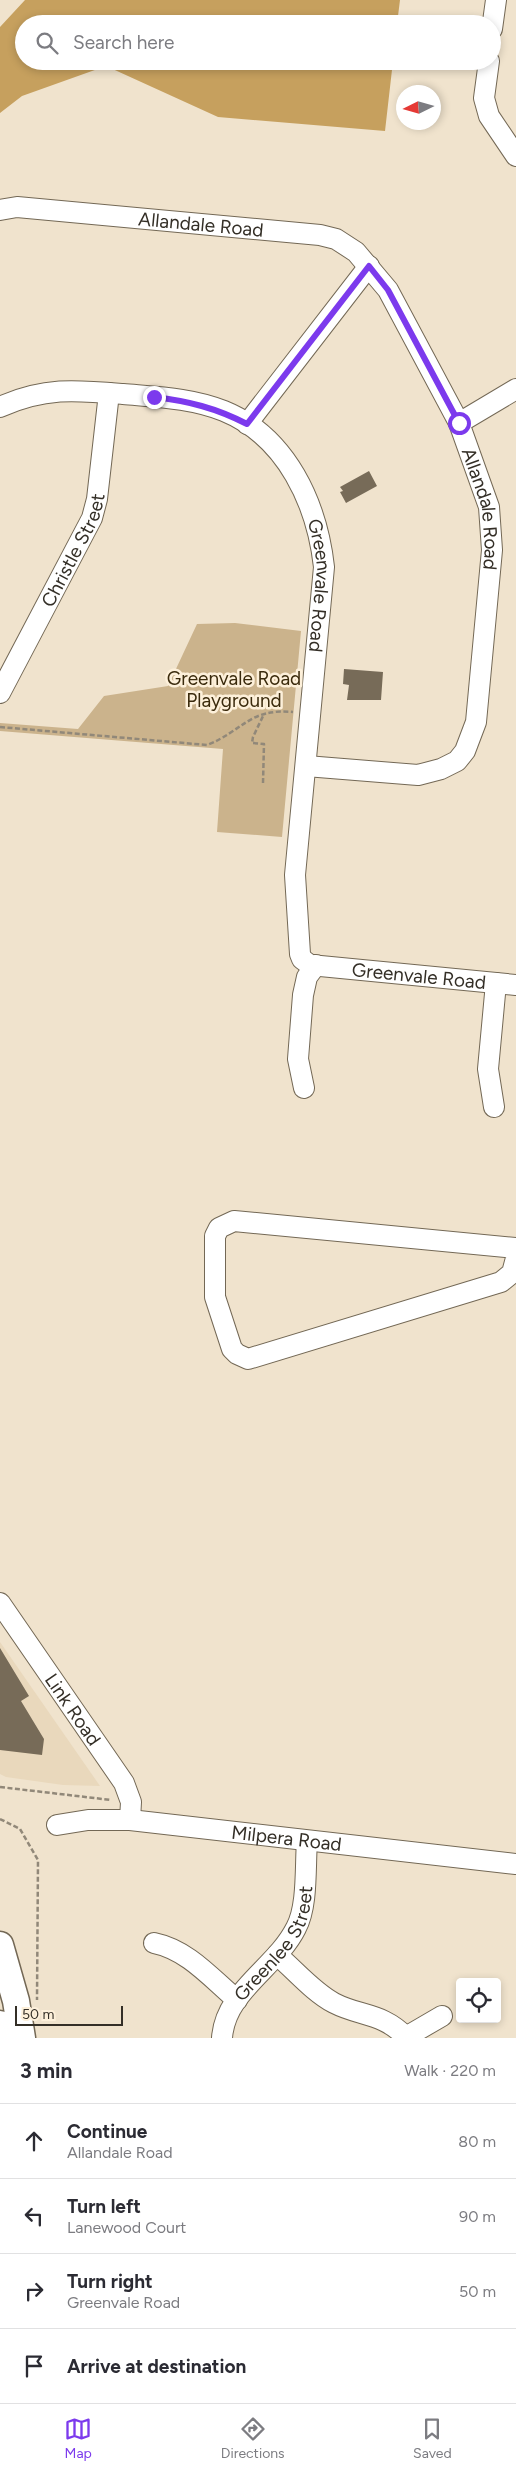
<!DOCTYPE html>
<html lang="en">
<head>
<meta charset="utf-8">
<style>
  body { margin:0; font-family:Figtree,sans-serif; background:#f7f7f7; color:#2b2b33 }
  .controls { position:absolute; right:15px; bottom:15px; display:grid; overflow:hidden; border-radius:5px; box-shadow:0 2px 8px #0003 }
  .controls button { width:45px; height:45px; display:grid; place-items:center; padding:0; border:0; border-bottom:1px solid #e1e1e2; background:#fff; color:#2b2b33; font:25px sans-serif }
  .compass { position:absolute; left:396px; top:85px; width:45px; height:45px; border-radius:50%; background:#fff; box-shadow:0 2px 8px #0003; rotate:265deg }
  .scale { position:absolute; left:15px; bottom:12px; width:108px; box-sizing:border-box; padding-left:5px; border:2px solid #342f27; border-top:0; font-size:14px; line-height:18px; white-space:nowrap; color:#342f27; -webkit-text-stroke:4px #fdf0da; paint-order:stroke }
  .stop { position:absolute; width:15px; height:15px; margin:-11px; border:4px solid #7c3aed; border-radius:50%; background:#fff }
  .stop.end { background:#7c3aed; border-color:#fff; box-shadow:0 1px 5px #0008 }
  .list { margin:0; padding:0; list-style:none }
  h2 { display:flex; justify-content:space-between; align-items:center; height:65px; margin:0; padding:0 20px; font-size:21px }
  h2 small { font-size:16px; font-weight:400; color:#7c7c81 }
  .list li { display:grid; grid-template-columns:32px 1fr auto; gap:15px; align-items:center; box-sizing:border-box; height:75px; padding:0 20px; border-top:1px solid #e1e1e2 }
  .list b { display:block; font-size:19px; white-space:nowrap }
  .list p { margin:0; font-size:16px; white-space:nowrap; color:#7c7c81 }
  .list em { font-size:16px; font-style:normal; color:#7c7c81 }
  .icon { flex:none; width:28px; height:28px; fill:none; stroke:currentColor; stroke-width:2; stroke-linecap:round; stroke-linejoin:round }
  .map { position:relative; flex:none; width:516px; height:2038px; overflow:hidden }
  .search { position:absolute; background:#fff; box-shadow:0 2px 8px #0003; left:15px; right:15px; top:15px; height:55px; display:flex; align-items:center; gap:12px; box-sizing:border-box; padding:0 18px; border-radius:28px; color:#7c7c81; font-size:19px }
  .sheet { height:365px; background:#fff }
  nav { display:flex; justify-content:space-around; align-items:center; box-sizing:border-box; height:70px; border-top:1px solid #e1e1e2; background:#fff; font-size:14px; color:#7c7c81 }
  nav a { display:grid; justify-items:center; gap:2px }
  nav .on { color:#7c3aed }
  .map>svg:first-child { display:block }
</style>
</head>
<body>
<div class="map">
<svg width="516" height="2038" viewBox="0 0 516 2038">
  <rect width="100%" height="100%" fill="#f0e3cd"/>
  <!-- built -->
  <path fill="#e9d8bc" d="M 0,1642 L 100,1786 L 63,1785 L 6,1777 L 0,1774 Z"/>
  <!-- green -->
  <path fill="#cbb38c" d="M 235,623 L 301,631 L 282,837 L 217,832 L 223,749 L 0,731 L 0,723 L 78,729 L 104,696 L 168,686 L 197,624 Z"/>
  <!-- forest -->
  <path fill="#c6a05e" d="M 25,0 L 400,0 L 397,24 L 24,24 L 24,61 L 393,61 L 385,131 L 218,117 L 106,66 L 22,96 L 0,113 L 0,27 Z"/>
  <!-- building -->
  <path fill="#776b58" d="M 369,471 L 377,486 L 346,503 L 340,492 L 343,491 L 340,487 Z
    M 344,669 L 383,672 L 381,700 L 347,700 L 349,685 L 343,684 Z
    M 0,1648 L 29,1696 L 21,1701 L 44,1739 L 42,1755 L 0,1750 Z"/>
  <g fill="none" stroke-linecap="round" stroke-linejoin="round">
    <!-- minor casing -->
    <g stroke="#736855" stroke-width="22">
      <g id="minor">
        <path d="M 492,29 L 496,0"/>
        <path d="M 489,61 L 484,98 L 489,116 L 516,156"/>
        <path id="s1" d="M 0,210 L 17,207 L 320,235 L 336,239 L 356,252 L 388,290 L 459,423 L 489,507 L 492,550 L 476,722 L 465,751 L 457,761 L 441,769 L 418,775 L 306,766"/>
        <path id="s2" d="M 0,407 C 44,387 76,390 123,394 C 157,397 192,398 224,411 C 287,437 317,504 324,567 L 295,875 L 300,954 L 302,959 L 310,965 L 516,985"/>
        <path d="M 459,423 L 516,389"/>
        <path d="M 247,424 L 369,266"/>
        <path id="s3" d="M 0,693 L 92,518 L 97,499 L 109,393"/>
        <path d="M 304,1088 L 298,1059 L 303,995 L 307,977 L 316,965"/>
        <path d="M 494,1107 L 488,1069 L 496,983"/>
        <path d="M 516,1248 L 234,1221 L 219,1228 L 215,1236 L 215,1297 L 232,1349 L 237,1354 L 248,1359 L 501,1282 L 512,1273 L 516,1258"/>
        <path id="s4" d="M 0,1603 L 124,1783 L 131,1802 L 130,1820"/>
        <path id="s5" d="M 57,1825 L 88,1820 L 130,1820 L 516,1864"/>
        <path d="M 154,1943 C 188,1950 211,1978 237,2000"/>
        <path d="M 277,1955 C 295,1970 313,1992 334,2003 C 361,2017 382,2012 407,2038"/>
        <path d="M 406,2037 L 442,2016"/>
        <path id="s6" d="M 222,2038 C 225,1991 276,1968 296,1928 C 308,1906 305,1866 307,1841"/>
      </g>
    </g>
    <!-- major casing -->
    <g stroke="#736855" stroke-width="29">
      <path id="major" d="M 0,1945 L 16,2001 L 22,2038
        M 0,2024 L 2,2038"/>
    </g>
    <!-- path -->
    <path stroke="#918879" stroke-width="2.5" stroke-dasharray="5 2.5" stroke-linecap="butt" d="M 0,727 L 207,745 C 243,731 249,708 293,712
      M 263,783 L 264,744 L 252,743 L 253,737 L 264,714
      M 0,1787 L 111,1800
      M 0,1819 L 20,1829 L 38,1860 L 37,2000"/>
    <!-- minor -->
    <use href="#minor" stroke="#fff" stroke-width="20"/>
    <!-- major -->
    <use href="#major" stroke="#fff" stroke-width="26"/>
  </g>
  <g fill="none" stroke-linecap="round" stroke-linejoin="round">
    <!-- route -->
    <path stroke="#7c3aed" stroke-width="6" d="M 154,397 C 188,401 216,408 247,424 L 369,266 L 388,290 L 459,423"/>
  </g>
  <g text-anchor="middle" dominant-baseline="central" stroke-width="5" stroke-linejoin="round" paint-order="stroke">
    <!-- street labels -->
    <g font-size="19" fill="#342f27" stroke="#fdf0da">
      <text stroke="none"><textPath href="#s1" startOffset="202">Allandale Road</textPath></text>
      <text stroke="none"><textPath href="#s1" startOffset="652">Allandale Road</textPath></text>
      <text stroke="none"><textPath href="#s3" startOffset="161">Christle Street</textPath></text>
      <text stroke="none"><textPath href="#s2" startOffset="441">Greenvale Road</textPath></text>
      <text stroke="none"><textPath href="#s2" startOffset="936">Greenvale Road</textPath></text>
      <text stroke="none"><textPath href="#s4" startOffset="129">Link Road</textPath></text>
      <text stroke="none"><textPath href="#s5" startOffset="231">Milpera Road</textPath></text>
      <text stroke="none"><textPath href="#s6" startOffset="111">Greenlee Street</textPath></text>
    </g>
    <!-- park labels -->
    <g font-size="19" fill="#3a2a0c" stroke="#fdf0da">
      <text x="234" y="678">Greenvale Road<tspan x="234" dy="22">Playground</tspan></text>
    </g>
  </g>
</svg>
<div class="controls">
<button><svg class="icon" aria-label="locate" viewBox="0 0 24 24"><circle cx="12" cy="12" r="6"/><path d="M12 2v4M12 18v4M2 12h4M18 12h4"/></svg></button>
</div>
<svg class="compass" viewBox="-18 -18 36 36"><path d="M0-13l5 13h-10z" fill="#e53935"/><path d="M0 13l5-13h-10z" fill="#7c7c81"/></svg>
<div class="scale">50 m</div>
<div class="stop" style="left:459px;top:423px"></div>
<div class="stop end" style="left:154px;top:397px"></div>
<div class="search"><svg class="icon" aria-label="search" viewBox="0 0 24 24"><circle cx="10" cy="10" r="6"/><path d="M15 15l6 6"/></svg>Search here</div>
</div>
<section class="sheet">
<h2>3 min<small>Walk · 220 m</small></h2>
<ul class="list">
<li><svg class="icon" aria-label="ahead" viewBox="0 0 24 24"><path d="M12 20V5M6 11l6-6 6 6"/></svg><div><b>Continue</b><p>Allandale Road</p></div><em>80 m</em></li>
<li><svg class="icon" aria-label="left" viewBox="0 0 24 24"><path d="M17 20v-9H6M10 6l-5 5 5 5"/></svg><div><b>Turn left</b><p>Lanewood Court</p></div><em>90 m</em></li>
<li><svg class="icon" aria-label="right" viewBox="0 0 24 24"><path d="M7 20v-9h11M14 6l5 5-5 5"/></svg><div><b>Turn right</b><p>Greenvale Road</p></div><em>50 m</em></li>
<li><svg class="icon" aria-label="arrive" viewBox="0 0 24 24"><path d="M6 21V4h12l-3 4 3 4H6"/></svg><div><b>Arrive at destination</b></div></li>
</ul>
</section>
<nav>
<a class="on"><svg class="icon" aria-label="map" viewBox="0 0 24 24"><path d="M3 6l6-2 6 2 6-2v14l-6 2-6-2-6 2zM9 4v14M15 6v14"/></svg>Map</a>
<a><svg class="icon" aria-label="directions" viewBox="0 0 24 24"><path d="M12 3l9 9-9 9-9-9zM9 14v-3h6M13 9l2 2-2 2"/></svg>Directions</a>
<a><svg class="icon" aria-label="saved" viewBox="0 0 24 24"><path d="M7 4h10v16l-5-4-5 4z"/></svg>Saved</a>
</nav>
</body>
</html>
